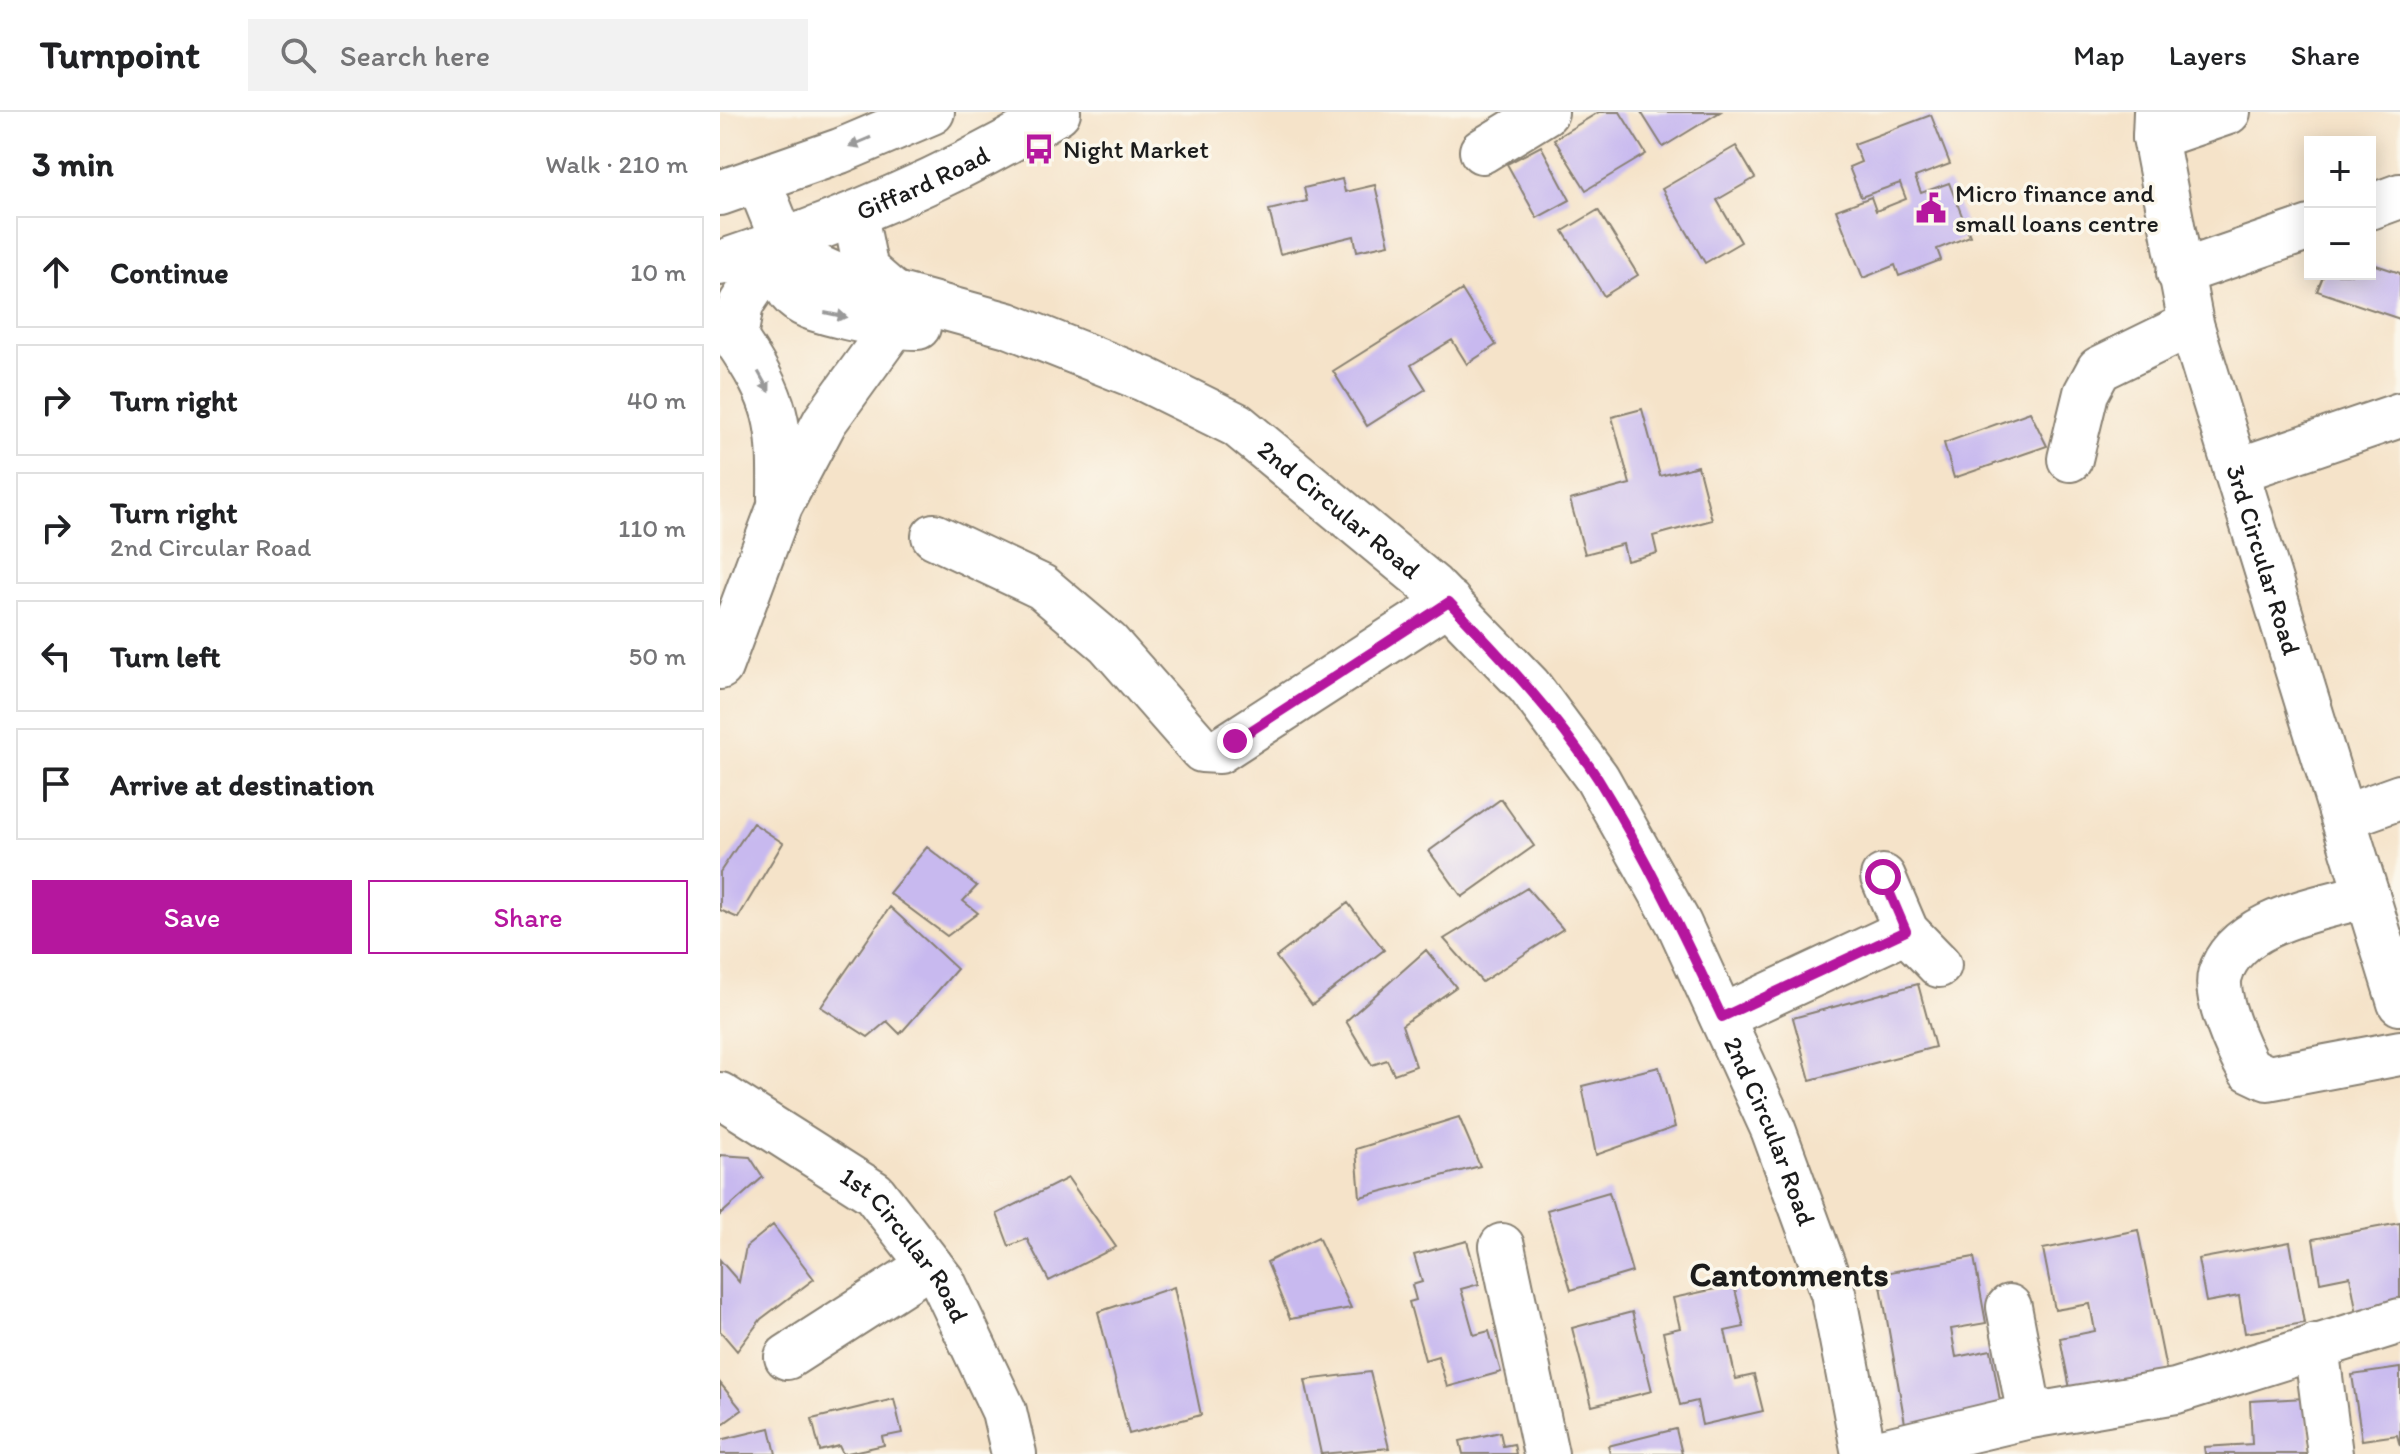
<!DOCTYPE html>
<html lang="en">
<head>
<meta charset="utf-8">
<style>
  body { margin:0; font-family:Itim,sans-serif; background:#f2f2f2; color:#202124 }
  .controls { position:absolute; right:24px; top:24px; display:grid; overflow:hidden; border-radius:0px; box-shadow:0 4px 20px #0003 }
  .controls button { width:72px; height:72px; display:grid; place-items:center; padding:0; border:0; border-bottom:2px solid #e0e0e0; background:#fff; color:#202124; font:40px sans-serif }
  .stop { position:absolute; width:24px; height:24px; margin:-18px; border:6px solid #b5179e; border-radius:50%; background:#fff }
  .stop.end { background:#b5179e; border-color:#fff; box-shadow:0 2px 8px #0008 }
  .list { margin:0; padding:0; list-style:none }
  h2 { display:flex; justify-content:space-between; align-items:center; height:104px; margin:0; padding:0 32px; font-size:34px }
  h2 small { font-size:26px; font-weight:400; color:#757577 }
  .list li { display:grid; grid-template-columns:52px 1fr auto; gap:24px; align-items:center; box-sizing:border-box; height:112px; margin:0 16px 16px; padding:0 16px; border:2px solid #e0e0e0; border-radius:0px }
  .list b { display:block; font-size:30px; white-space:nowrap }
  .list p { margin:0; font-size:26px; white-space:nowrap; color:#757577 }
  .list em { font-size:26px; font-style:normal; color:#757577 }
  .actions { display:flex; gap:16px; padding:24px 32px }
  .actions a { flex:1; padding:18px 0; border:2px solid #b5179e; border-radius:0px; text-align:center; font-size:28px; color:#b5179e }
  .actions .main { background:#b5179e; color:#fff }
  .icon { flex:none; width:44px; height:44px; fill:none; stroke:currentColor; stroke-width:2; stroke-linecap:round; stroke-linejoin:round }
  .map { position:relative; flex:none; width:1680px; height:1342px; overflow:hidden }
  header { display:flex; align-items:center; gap:48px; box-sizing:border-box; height:112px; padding:0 40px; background:#fff; border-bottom:2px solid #e0e0e0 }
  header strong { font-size:38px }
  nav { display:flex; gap:44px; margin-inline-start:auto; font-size:28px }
  .search { width:560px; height:72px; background:#f2f2f2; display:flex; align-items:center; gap:20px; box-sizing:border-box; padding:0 28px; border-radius:0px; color:#757577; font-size:30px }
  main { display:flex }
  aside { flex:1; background:#fff }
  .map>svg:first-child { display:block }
</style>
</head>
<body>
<header>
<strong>Turnpoint</strong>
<div class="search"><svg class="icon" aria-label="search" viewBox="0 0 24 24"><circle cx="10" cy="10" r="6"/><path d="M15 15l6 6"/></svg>Search here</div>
<nav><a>Map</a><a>Layers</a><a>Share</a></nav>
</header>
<main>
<aside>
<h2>3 min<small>Walk · 210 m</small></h2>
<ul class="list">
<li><svg class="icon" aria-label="ahead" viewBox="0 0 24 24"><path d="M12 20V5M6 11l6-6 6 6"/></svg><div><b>Continue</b></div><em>10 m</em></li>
<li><svg class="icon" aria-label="right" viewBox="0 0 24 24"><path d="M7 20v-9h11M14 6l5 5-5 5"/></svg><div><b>Turn right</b></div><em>40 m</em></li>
<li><svg class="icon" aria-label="right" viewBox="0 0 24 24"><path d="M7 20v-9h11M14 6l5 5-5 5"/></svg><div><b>Turn right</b><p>2nd Circular Road</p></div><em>110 m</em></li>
<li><svg class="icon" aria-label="left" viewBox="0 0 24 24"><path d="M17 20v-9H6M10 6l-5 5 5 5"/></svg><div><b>Turn left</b></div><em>50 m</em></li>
<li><svg class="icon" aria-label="arrive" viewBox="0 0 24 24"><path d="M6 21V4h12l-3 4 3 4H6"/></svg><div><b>Arrive at destination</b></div></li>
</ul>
<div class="actions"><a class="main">Save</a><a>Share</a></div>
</aside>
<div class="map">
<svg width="1680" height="1342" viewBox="0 0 1680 1342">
  <rect width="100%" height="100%" fill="#fbf7ec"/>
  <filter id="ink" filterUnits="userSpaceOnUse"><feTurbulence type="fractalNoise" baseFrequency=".0125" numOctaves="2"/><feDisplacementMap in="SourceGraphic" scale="16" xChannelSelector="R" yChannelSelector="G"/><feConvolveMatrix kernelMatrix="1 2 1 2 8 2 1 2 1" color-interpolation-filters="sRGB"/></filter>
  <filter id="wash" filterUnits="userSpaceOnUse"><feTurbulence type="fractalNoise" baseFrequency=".006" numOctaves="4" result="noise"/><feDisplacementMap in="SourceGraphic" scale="32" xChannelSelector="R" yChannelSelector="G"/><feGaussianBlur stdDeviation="1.8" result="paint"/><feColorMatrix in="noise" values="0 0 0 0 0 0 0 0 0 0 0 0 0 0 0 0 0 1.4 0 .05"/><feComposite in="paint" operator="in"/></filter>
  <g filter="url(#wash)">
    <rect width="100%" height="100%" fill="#f5e3c9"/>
    <g id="blocks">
      <!-- building -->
      <path fill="#c8b9ef" d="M 879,0 L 900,0 L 926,42 L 866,78 L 834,27 Z
        M 921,0 L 1000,0 L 943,35 Z
        M 1211,3 L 1230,52 L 1195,65 L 1201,81 L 1229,71 L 1250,124 L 1217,137 L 1221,148 L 1179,164 L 1175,153 L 1143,166 L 1116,98 L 1151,85 L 1156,99 L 1186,87 L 1180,71 L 1141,85 L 1129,55 L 1141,50 L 1134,32 Z
        M 821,34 L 850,88 L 817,106 L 787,52 Z
        M 1016,34 L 1035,66 L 997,88 L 1021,130 L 985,151 L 942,77 Z
        M 622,67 L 625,80 L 655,73 L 669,132 L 637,139 L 634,124 L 560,142 L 549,98 L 587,89 L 584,76 Z
        M 878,98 L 918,163 L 884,184 L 843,119 Z
        M 1650,151 L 1680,161 L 1680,207 L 1597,179 L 1604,162 L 1650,162 Z
        M 742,178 L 776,233 L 747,252 L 732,228 L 691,253 L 706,277 L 647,314 L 613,259 Z
        M 922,297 L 940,364 L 978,354 L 992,408 L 933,424 L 937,441 L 907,449 L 903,432 L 865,442 L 850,388 L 910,372 L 892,305 Z
        M 1310,300 L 1327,334 L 1234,366 L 1224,331 Z
        M 781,687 L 814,734 L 742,785 L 709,739 Z
        M 33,711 L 63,731 L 18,806 L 0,798 L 0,760 Z
        M 207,735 L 257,774 L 243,789 L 258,801 L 227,824 L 169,781 Z
        M 807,776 L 843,817 L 762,870 L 724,827 Z
        M 628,791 L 664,838 L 592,893 L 556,845 Z
        M 170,795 L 237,857 L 180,922 L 167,909 L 148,925 L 101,895 Z
        M 706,838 L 736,875 L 682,913 L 696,954 L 674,962 L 667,948 L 652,953 L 626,909 Z
        M 1198,872 L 1215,935 L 1090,968 L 1073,906 Z
        M 939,955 L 955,1015 L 876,1043 L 862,974 Z
        M 739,1005 L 760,1054 L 640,1085 L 636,1037 Z
        M 0,1043 L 30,1045 L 43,1065 L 0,1103 Z
        M 348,1066 L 396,1135 L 329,1169 L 307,1127 L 289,1134 L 277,1102 Z
        M 889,1080 L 912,1160 L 851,1178 L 827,1098 Z
        M 1680,1111 L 1680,1194 L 1637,1202 L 1630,1164 L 1600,1170 L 1593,1127 Z
        M 53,1113 L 94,1167 L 41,1207 L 17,1239 L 0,1219 L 0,1148 L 19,1170 L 26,1135 Z
        M 1418,1118 L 1449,1272 L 1353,1292 L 1340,1226 L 1375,1219 L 1370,1192 L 1335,1198 L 1323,1137 Z
        M 598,1125 L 631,1196 L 570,1207 L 547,1150 Z
        M 747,1129 L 759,1172 L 741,1177 L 754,1223 L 769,1219 L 781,1260 L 727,1275 L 718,1244 L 705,1248 L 689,1190 L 696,1188 L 692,1173 L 702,1170 L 694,1143 Z
        M 1570,1130 L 1584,1211 L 1525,1221 L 1519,1184 L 1486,1190 L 1478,1147 Z
        M 1254,1145 L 1266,1211 L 1231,1217 L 1236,1245 L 1271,1238 L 1282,1300 L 1186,1317 L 1159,1162 Z
        M 1014,1173 L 1024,1215 L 1005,1219 L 1016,1267 L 1034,1263 L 1043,1299 L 982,1313 L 977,1289 L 960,1293 L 943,1220 L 960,1216 L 953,1186 Z
        M 454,1175 L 481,1303 L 409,1322 L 378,1200 Z
        M 912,1200 L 932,1279 L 872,1294 L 852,1216 Z
        M 1680,1256 L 1680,1334 L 1677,1323 L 1642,1328 L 1632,1263 Z
        M 650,1260 L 669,1336 L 601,1342 L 585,1268 Z
        M 0,1271 L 22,1298 L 0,1314 Z
        M 1586,1286 L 1590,1342 L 1485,1342 L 1484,1335 L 1532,1332 L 1530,1289 Z
        M 174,1287 L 182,1321 L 162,1325 L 164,1333 L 123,1342 L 119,1334 L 100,1339 L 92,1307 Z
        M 50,1316 L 56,1342 L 0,1342 L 0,1328 Z
        M 956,1317 L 962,1342 L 890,1342 L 888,1334 Z
        M 780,1320 L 783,1334 L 794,1332 L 796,1342 L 743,1342 L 740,1329 Z"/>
    </g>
  </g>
  <g filter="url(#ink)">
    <use href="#blocks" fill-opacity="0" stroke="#888072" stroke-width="2"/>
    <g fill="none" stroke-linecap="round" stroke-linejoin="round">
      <!-- minor casing -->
      <g stroke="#888072" stroke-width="48">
        <g id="minor">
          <path id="s1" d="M 1436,0 L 1435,25 L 1471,212 L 1680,891"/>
          <path d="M 1435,25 L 1508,0"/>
          <path d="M 762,39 L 826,0"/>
          <path id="s2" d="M 38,68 L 63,130 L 84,149 L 131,170 L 288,213 L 424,267 L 517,313 L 712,474 L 809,574 L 877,666 L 959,812 L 1053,1017 L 1113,1181 L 1144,1342"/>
          <path d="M 1650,95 L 1680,84"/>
          <path d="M 63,130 C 56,189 79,194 130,206 C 153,211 174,215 198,215"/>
          <path d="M 1459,161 L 1590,116"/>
          <path d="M 1350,347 L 1366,281 L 1379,257 L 1471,212"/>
          <path d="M 1516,359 L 1680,303"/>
          <path d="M 60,386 C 61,311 58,289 15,226 L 21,192 L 63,130"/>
          <path d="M 214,424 L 322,475 L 388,531 L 482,638 L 499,639 L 729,490"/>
          <path d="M 0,555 L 60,394 L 105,309 L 173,215"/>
          <path d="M 1624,705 L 1680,685"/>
          <path d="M 1163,765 L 1186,819 L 1219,853"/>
          <path d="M 1647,783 C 1601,797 1516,808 1500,863 C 1494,885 1518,938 1529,957 L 1548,966 L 1680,941"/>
          <path d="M 1002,905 L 1186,819"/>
          <path id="s3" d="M 0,983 L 154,1081 L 223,1170 L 284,1299 L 294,1342"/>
          <path d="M 782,1134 L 826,1342"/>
          <path d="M 1289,1195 L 1310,1304"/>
          <path d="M 1596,1234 L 1610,1342"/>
          <path d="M 67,1245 L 210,1153"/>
          <path d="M 1150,1342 L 1310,1304 L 1456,1279 L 1680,1209"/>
        </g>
      </g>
      <!-- major casing -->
      <g stroke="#888072" stroke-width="48">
        <g id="major">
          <path d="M 0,81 L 120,39 L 212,0"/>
          <path d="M 135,103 L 146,158 L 176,184"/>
          <path id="s4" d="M 0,151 C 117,112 233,65 338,0"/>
        </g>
      </g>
      <!-- minor -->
      <use href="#minor" stroke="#fff" stroke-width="44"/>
      <!-- major -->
      <use href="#major" stroke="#fff" stroke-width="44"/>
    </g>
    <!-- one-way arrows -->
    <defs><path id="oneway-solid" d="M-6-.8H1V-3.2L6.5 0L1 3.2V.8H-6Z" transform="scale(2)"/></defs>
    <g fill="#999">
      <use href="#oneway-solid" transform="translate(140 30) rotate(157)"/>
      <use href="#oneway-solid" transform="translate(116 203) rotate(12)"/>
      <use href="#oneway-solid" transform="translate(44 270) rotate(61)"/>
    </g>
  </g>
  <g fill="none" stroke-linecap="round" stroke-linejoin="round" filter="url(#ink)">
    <!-- route -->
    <path stroke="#b5179e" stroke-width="10" d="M 515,629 L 729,490 C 782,546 836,602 878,667 C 925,743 964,824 1002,905 L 1186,819 L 1163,765"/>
  </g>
  <!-- icons -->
  <defs>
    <g id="bus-bare" transform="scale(2.4)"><path d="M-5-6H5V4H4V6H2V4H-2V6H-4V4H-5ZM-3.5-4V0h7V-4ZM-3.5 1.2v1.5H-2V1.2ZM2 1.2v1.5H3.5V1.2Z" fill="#b5179e" stroke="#fbf7ec" stroke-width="2.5" paint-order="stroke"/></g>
    <g id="civic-bare" transform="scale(2.4)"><path d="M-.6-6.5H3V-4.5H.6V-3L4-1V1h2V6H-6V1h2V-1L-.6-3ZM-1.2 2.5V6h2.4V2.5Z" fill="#b5179e" stroke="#fbf7ec" stroke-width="2.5" paint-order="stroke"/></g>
  </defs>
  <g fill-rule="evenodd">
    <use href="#bus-bare" x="319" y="37"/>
    <use href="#civic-bare" x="1211" y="96"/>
  </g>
  <g text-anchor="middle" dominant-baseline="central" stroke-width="7" stroke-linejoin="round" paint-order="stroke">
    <!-- poi labels -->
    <g font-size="26" fill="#1c1c1c" stroke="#fbf7ec" text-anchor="start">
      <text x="343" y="37">Night Market</text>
      <text x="1235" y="81">Micro finance and<tspan x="1235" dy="30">small loans centre</tspan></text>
    </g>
    <!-- street labels -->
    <g font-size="26" fill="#1c1c1c" stroke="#fbf7ec">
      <text stroke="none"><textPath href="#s4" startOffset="218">Giffard Road</textPath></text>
      <text stroke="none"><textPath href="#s2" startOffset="692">2nd Circular Road</textPath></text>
      <text stroke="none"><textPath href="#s1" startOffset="462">3rd Circular Road</textPath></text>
      <text stroke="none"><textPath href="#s2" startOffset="1460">2nd Circular Road</textPath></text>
      <text stroke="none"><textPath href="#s3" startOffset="242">1st Circular Road</textPath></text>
    </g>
    <!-- district labels -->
    <g font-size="34" font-weight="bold" fill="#1c1c1c" stroke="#fbf7ec">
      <text x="1069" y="1162">Cantonments</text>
    </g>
  </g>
</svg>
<div class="controls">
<button>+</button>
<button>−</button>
</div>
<div class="stop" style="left:1163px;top:765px"></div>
<div class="stop end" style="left:515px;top:629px"></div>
</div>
</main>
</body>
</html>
